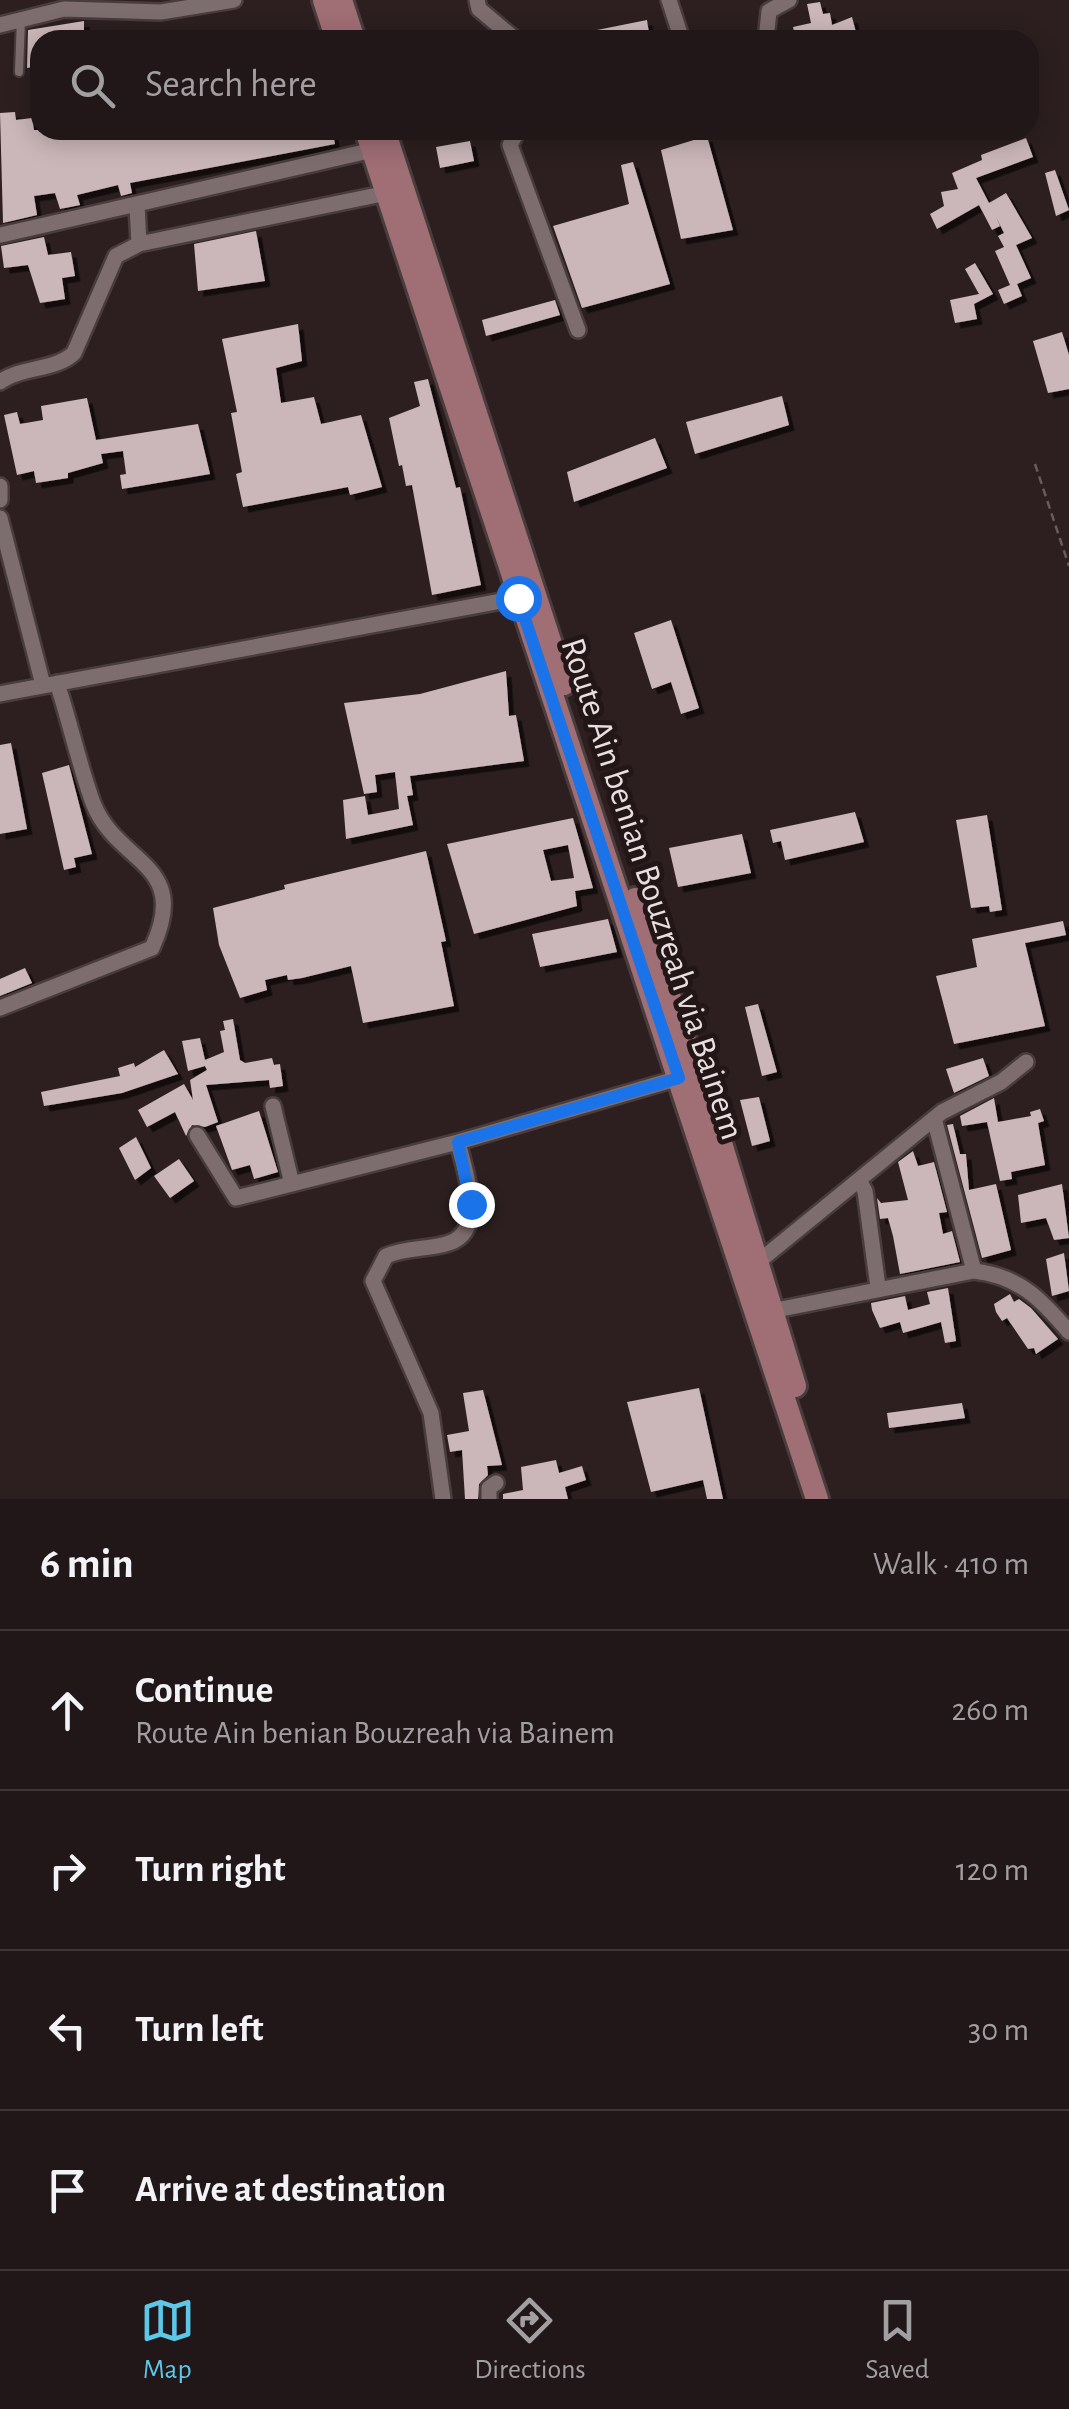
<!DOCTYPE html>
<html lang="en">
<head>
<meta charset="utf-8">
<style>
  body { margin:0; font-family:"Alegreya Sans",sans-serif; background:#2e2425; color:#f1f3f6 }
  .stop { position:absolute; width:30px; height:30px; margin:-22px; border:8px solid #1a73e8; border-radius:50%; background:#fff }
  .stop.end { background:#1a73e8; border-color:#fff; box-shadow:0 2px 10px #0008 }
  .list { margin:0; padding:0; list-style:none }
  h2 { display:flex; justify-content:space-between; align-items:center; height:130px; margin:0; padding:0 40px; font-size:42px }
  h2 small { font-size:32px; font-weight:400; color:#a29fa2 }
  .list li { display:grid; grid-template-columns:65px 1fr auto; gap:30px; align-items:center; box-sizing:border-box; height:160px; padding:0 40px; border-top:2px solid #3f3637 }
  .list b { display:block; font-size:38px; white-space:nowrap }
  .list p { margin:0; font-size:32px; white-space:nowrap; color:#a29fa2 }
  .list em { font-size:32px; font-style:normal; color:#a29fa2 }
  .icon { flex:none; width:55px; height:55px; fill:none; stroke:currentColor; stroke-width:2; stroke-linecap:round; stroke-linejoin:round }
  .map { position:relative; flex:none; width:1069px; height:1499px; overflow:hidden }
  .search { position:absolute; background:#221718; box-shadow:0 5px 25px #0003; left:30px; right:30px; top:30px; height:110px; display:flex; align-items:center; gap:25px; box-sizing:border-box; padding:0 35px; border-radius:30px; color:#a29fa2; font-size:38px }
  .sheet { height:770px; background:#221718 }
  nav { display:flex; justify-content:space-around; align-items:center; box-sizing:border-box; height:140px; border-top:2px solid #3f3637; background:#221718; font-size:28px; color:#a29fa2 }
  nav a { display:grid; justify-items:center; gap:5px }
  nav .on { color:#5dc7e8 }
  .map>svg:first-child { display:block }
</style>
</head>
<body>
<div class="map">
<svg width="1069" height="1499" viewBox="0 0 1069 1499">
  <defs>
    <filter id="shadow"><feDropShadow dx="5.5" dy="5.5" stdDeviation="0" flood-color="#0009"/></filter>
  </defs>
  <rect width="100%" height="100%" fill="#2d1f20"/>
  <!-- building -->
  <path fill="#cbb7b9" fill-rule="evenodd" filter="url(#shadow)" d="M 820,2 L 823,14 L 830,13 L 832,25 L 852,17 L 858,40 L 813,40 L 811,33 L 795,36 L 793,27 L 811,23 L 807,4 Z
    M 647,20 L 650,40 L 573,40 L 572,35 Z
    M 84,21 L 84,40 L 40,40 L 40,66 L 27,68 L 28,30 Z
    M 15,112 L 16,120 L 32,118 L 34,130 L 93,130 L 95,137 L 134,130 L 332,130 L 335,144 L 130,183 L 132,193 L 121,196 L 118,185 L 77,195 L 80,205 L 60,209 L 55,193 L 34,196 L 37,215 L 3,223 L 0,113 Z
    M 707,136 L 733,230 L 681,239 L 661,150 Z
    M 1026,138 L 1033,157 L 976,178 L 989,203 L 1006,193 L 1032,238 L 1016,245 L 1031,278 L 1017,284 L 1022,296 L 1004,304 L 998,290 L 1010,285 L 995,251 L 1004,247 L 998,236 L 1004,233 L 996,217 L 1000,226 L 992,230 L 979,205 L 937,229 L 930,214 L 944,206 L 941,192 L 958,189 L 952,173 L 982,160 L 981,155 Z
    M 470,141 L 474,161 L 440,168 L 436,147 Z
    M 633,162 L 670,284 L 582,308 L 553,226 L 629,204 L 621,165 Z
    M 1055,170 L 1069,210 L 1056,216 L 1045,173 Z
    M 256,231 L 265,281 L 198,291 L 194,244 Z
    M 44,237 L 48,255 L 71,252 L 75,276 L 62,278 L 65,299 L 40,303 L 28,265 L 4,268 L 1,246 Z
    M 975,263 L 993,294 L 974,304 L 977,319 L 955,323 L 950,300 L 979,294 L 965,269 Z
    M 555,300 L 560,315 L 486,336 L 482,320 Z
    M 298,324 L 302,361 L 276,368 L 281,403 L 314,397 L 321,424 L 361,415 L 382,487 L 350,495 L 348,487 L 243,507 L 236,474 L 242,472 L 231,413 L 237,412 L 222,339 Z
    M 1062,332 L 1069,355 L 1069,389 L 1048,393 L 1033,341 Z
    M 428,379 L 456,488 L 460,487 L 481,585 L 432,595 L 412,485 L 406,486 L 402,465 L 399,466 L 389,418 L 420,406 L 414,382 Z
    M 782,396 L 789,425 L 695,454 L 686,422 Z
    M 87,398 L 96,440 L 198,424 L 210,474 L 122,489 L 120,475 L 126,474 L 123,451 L 101,454 L 103,463 L 68,473 L 68,478 L 36,483 L 34,471 L 17,475 L 4,415 L 17,412 L 20,424 L 43,420 L 41,406 Z
    M 655,438 L 667,468 L 574,502 L 567,472 Z
    M 671,620 L 699,708 L 681,714 L 671,682 L 652,689 L 634,633 Z
    M 506,671 L 509,716 L 516,715 L 524,761 L 410,776 L 413,795 L 407,796 L 413,825 L 346,839 L 343,800 L 365,796 L 368,815 L 399,809 L 395,772 L 375,775 L 377,792 L 364,794 L 344,703 L 420,694 Z
    M 11,743 L 27,829 L 0,834 L 0,745 Z
    M 69,765 L 92,854 L 74,858 L 76,867 L 64,870 L 42,773 Z
    M 855,812 L 864,842 L 785,860 L 781,841 L 773,843 L 770,830 Z
    M 987,815 L 1002,910 L 990,912 L 989,906 L 971,908 L 956,820 Z
    M 573,818 L 593,888 L 575,891 L 577,906 L 474,934 L 447,844 ZM 568,845 L 574,878 L 551,881 L 543,850 Z
    M 742,834 L 751,873 L 678,887 L 669,848 Z
    M 426,851 L 446,941 L 441,942 L 454,1006 L 363,1023 L 351,966 L 302,978 L 288,980 L 287,975 L 265,980 L 267,990 L 240,998 L 219,945 L 213,908 L 285,889 L 284,885 Z
    M 608,919 L 617,952 L 540,967 L 532,934 Z
    M 1063,921 L 1066,935 L 1025,943 L 1045,1026 L 954,1044 L 936,976 L 977,967 L 972,939 Z
    M 25,968 L 32,983 L 0,996 L 0,979 Z
    M 758,1004 L 777,1072 L 762,1076 L 745,1007 Z
    M 233,1019 L 240,1060 L 245,1063 L 272,1058 L 274,1065 L 280,1064 L 283,1086 L 270,1088 L 269,1080 L 206,1085 L 218,1122 L 205,1127 L 192,1125 L 186,1136 L 175,1112 L 147,1127 L 138,1110 L 184,1084 L 193,1100 L 190,1080 L 207,1070 L 205,1066 L 188,1071 L 182,1041 L 200,1038 L 205,1060 L 224,1052 L 220,1031 L 225,1030 L 223,1021 Z
    M 164,1050 L 178,1074 L 122,1093 L 44,1106 L 41,1092 L 120,1076 L 118,1068 L 134,1063 L 135,1067 Z
    M 983,1058 L 989,1076 L 954,1093 L 946,1069 Z
    M 759,1097 L 770,1141 L 752,1146 L 740,1100 Z
    M 994,1098 L 998,1122 L 1031,1116 L 1030,1112 L 1040,1109 L 1044,1121 L 1038,1123 L 1045,1165 L 1011,1172 L 1012,1179 L 1000,1181 L 987,1122 L 962,1126 L 960,1116 Z
    M 259,1111 L 278,1172 L 254,1179 L 250,1165 L 232,1170 L 216,1126 Z
    M 953,1124 L 960,1154 L 966,1154 L 969,1190 L 996,1184 L 1011,1250 L 982,1258 L 947,1125 Z
    M 136,1137 L 151,1168 L 135,1180 L 119,1148 Z
    M 913,1151 L 918,1166 L 934,1162 L 947,1212 L 939,1213 L 943,1234 L 952,1231 L 960,1262 L 900,1274 L 893,1236 L 888,1218 L 880,1219 L 877,1198 L 881,1203 L 908,1200 L 898,1162 Z
    M 179,1159 L 194,1181 L 170,1198 L 154,1176 Z
    M 1062,1184 L 1069,1238 L 1054,1240 L 1046,1218 L 1021,1223 L 1018,1195 Z
    M 1064,1253 L 1069,1291 L 1052,1296 L 1046,1259 Z
    M 948,1288 L 956,1341 L 945,1343 L 941,1322 L 903,1333 L 900,1322 L 880,1328 L 872,1310 L 871,1303 L 905,1296 L 908,1310 L 930,1304 L 927,1292 Z
    M 1010,1294 L 1014,1302 L 1019,1299 L 1031,1308 L 1058,1339 L 1036,1354 L 1034,1348 L 1028,1349 L 1007,1318 L 1002,1321 L 996,1312 L 994,1304 Z
    M 699,1388 L 723,1499 L 707,1499 L 703,1480 L 651,1492 L 627,1402 Z
    M 483,1390 L 502,1465 L 487,1466 L 488,1475 L 479,1484 L 478,1499 L 465,1499 L 462,1450 L 450,1452 L 447,1435 L 469,1431 L 463,1393 Z
    M 962,1403 L 965,1418 L 889,1428 L 887,1413 Z
    M 556,1460 L 559,1473 L 582,1466 L 586,1480 L 565,1487 L 568,1499 L 503,1499 L 503,1494 L 523,1490 L 521,1467 Z"/>
  <g fill="none" stroke-linecap="round" stroke-linejoin="round">
    <!-- lane casing -->
    <g stroke="#483c3d" stroke-width="12">
      <path id="lane" d="M 19,72 L 21,19"/>
    </g>
    <!-- street casing -->
    <g stroke="#483c3d" stroke-width="20">
      <path id="street" d="M 477,0 L 479,9 L 516,40
        M 669,0 L 682,40
        M 0,25 L 64,9 L 161,12 L 234,0
        M 766,40 L 769,11 L 789,0
        M 518,130 L 510,145 L 578,330
        M 1,235 L 373,150
        M 139,244 L 387,193
        M 0,382 C 22,366 55,371 74,353 L 116,256 L 139,244 L 137,205
        M 0,486 L 0,500
        M 0,518 L 43,685
        M 0,694 L 518,598
        M 0,1008 L 152,948 C 192,862 117,865 93,803 C 79,765 70,722 57,683
        M 273,1106 L 292,1184
        M 935,1122 L 974,1271
        M 197,1135 L 236,1198 L 458,1142 L 679,1078
        M 859,1180 L 865,1191 L 878,1287
        M 757,1263 L 942,1112 L 1001,1082 L 1026,1062
        M 771,1311 L 974,1271 C 1019,1276 1041,1299 1069,1332
        M 443,1499 L 431,1413 L 373,1281 L 386,1256 C 406,1247 428,1250 449,1243 C 488,1230 464,1169 458,1142
        M 489,1499 L 489,1488 L 496,1483"/>
    </g>
    <!-- secondary casing -->
    <g stroke="#483c3d" stroke-width="28">
      <path id="secondary" d="M 324,0 L 337,40
        M 341,0 L 354,40
        M 366,130 L 817,1499
        M 384,130 L 564,684
        M 635,899 L 721,1143 L 795,1386"/>
    </g>
    <!-- path -->
    <path stroke="#685b5c" stroke-width="2.5" stroke-dasharray="8 5" stroke-linecap="butt" d="M 1035,464 L 1069,566"/>
    <!-- lane -->
    <use href="#lane" stroke="#7e6d6e" stroke-width="8"/>
    <!-- street -->
    <use href="#street" stroke="#7e6d6e" stroke-width="15"/>
    <!-- secondary -->
    <use href="#secondary" stroke="#a06e75" stroke-width="22"/>
  </g>
  <g fill="none" stroke-linecap="round" stroke-linejoin="round">
    <!-- route -->
    <path stroke="#1a73e8" stroke-width="12" d="M 471,1204 L 458,1142 L 679,1078 L 518,598"/>
  </g>
  <g text-anchor="middle" dominant-baseline="central" stroke-width="10" stroke-linejoin="round" paint-order="stroke">
    <!-- street labels -->
    <g font-size="35" fill="#eadfe0" stroke="#231617">
      <text transform="translate(652 889) rotate(72)">Route Ain benian Bouzreah via Bainem</text>
    </g>
  </g>
</svg>
<div class="stop" style="left:518px;top:598px"></div>
<div class="stop end" style="left:471px;top:1204px"></div>
<div class="search"><svg class="icon" aria-label="search" viewBox="0 0 24 24"><circle cx="10" cy="10" r="6"/><path d="M15 15l6 6"/></svg>Search here</div>
</div>
<section class="sheet">
<h2>6 min<small>Walk · 410 m</small></h2>
<ul class="list">
<li><svg class="icon" aria-label="ahead" viewBox="0 0 24 24"><path d="M12 20V5M6 11l6-6 6 6"/></svg><div><b>Continue</b><p>Route Ain benian Bouzreah via Bainem</p></div><em>260 m</em></li>
<li><svg class="icon" aria-label="right" viewBox="0 0 24 24"><path d="M7 20v-9h11M14 6l5 5-5 5"/></svg><div><b>Turn right</b></div><em>120 m</em></li>
<li><svg class="icon" aria-label="left" viewBox="0 0 24 24"><path d="M17 20v-9H6M10 6l-5 5 5 5"/></svg><div><b>Turn left</b></div><em>30 m</em></li>
<li><svg class="icon" aria-label="arrive" viewBox="0 0 24 24"><path d="M6 21V4h12l-3 4 3 4H6"/></svg><div><b>Arrive at destination</b></div></li>
</ul>
</section>
<nav>
<a class="on"><svg class="icon" aria-label="map" viewBox="0 0 24 24"><path d="M3 6l6-2 6 2 6-2v14l-6 2-6-2-6 2zM9 4v14M15 6v14"/></svg>Map</a>
<a><svg class="icon" aria-label="directions" viewBox="0 0 24 24"><path d="M12 3l9 9-9 9-9-9zM9 14v-3h6M13 9l2 2-2 2"/></svg>Directions</a>
<a><svg class="icon" aria-label="saved" viewBox="0 0 24 24"><path d="M7 4h10v16l-5-4-5 4z"/></svg>Saved</a>
</nav>
</body>
</html>
